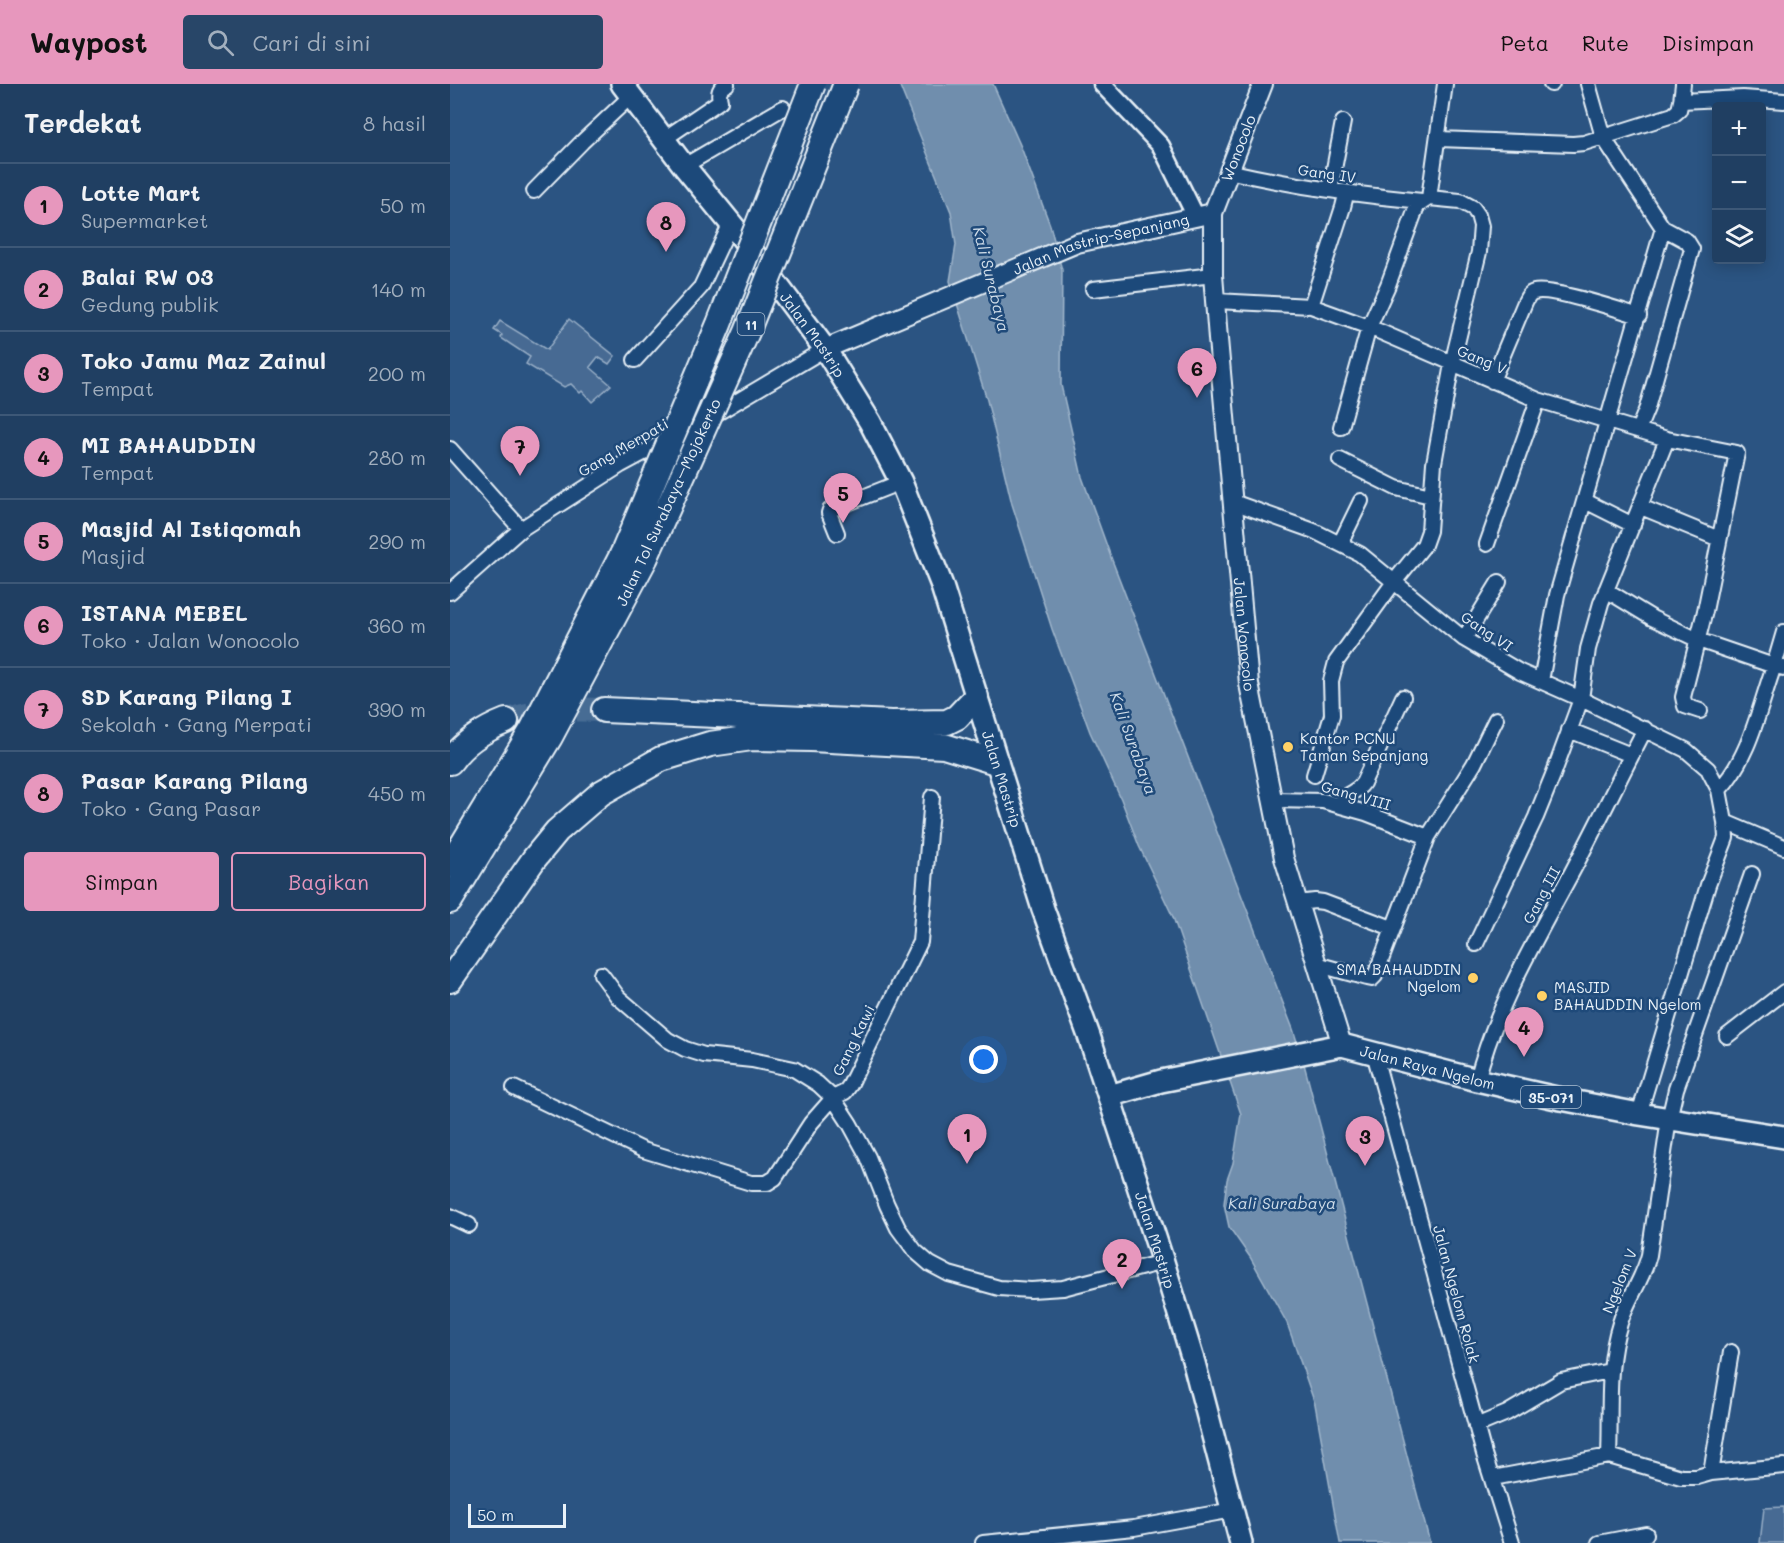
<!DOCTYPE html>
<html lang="id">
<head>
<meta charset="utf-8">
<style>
  body { margin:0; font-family:Mali,sans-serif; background:#284668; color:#f1f3f6 }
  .controls { position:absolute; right:18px; top:18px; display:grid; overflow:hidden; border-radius:6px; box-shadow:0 3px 15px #0003 }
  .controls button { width:54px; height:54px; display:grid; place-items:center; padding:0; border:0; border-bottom:2px solid #3d5877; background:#203f62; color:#f1f3f6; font:30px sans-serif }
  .scale { position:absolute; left:18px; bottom:15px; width:98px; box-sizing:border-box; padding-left:6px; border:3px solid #e8f1f8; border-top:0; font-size:16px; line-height:21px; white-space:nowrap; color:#e8f1f8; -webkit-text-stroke:4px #1f4a7a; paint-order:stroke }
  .you { position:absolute; left:534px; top:976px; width:21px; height:21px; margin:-15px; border:4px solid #fff; border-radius:50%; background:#1a73e8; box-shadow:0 0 0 9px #1a73e833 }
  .badge { display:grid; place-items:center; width:39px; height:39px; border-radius:50%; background:#e797bd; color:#111; font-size:20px; font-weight:700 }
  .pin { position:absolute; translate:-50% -50px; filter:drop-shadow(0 2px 3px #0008) }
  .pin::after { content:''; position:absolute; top:32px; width:21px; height:18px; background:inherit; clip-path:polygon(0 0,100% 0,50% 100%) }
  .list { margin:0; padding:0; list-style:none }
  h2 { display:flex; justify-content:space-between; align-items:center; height:78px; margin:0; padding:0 24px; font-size:26px }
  h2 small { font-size:20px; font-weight:400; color:#a2afbe }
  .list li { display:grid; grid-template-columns:39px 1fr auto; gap:18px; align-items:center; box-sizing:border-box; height:84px; padding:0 24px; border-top:2px solid #3d5877 }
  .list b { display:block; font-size:22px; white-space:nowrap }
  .list p { margin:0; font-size:20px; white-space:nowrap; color:#a2afbe }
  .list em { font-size:20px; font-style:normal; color:#a2afbe }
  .actions { display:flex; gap:12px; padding:18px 24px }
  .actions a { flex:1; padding:14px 0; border:2px solid #e797bd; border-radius:6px; text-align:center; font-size:21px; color:#e797bd }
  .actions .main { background:#e797bd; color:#111 }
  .icon { flex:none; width:33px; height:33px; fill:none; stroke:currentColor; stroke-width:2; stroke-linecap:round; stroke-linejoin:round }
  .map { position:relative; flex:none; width:1334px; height:1459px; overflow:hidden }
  header { display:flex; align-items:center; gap:36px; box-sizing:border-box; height:84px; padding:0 30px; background:#e797bd; color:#111 }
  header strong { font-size:28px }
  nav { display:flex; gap:33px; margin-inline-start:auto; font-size:21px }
  .search { width:420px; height:54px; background:#284668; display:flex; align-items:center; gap:15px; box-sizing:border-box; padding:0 21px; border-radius:6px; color:#a2afbe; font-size:22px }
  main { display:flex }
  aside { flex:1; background:#203f62 }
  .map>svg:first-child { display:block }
</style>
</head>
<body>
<header>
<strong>Waypost</strong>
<div class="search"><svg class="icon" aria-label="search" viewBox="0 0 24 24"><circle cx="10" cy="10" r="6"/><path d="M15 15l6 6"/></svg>Cari di sini</div>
<nav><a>Peta</a><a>Rute</a><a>Disimpan</a></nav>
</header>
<main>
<aside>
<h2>Terdekat<small>8 hasil</small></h2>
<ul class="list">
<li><span class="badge">1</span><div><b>Lotte Mart</b><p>Supermarket</p></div><em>50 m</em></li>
<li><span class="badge">2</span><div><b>Balai RW 03</b><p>Gedung publik</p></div><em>140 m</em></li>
<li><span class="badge">3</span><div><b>Toko Jamu Maz Zainul</b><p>Tempat</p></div><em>200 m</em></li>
<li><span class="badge">4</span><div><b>MI BAHAUDDIN</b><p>Tempat</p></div><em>280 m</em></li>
<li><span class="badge">5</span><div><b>Masjid Al Istiqomah</b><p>Masjid</p></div><em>290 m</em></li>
<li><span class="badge">6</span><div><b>ISTANA MEBEL</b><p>Toko · Jalan Wonocolo</p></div><em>360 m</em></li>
<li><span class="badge">7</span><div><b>SD Karang Pilang I</b><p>Sekolah · Gang Merpati</p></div><em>390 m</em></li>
<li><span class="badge">8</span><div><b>Pasar Karang Pilang</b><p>Toko · Gang Pasar</p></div><em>450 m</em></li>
</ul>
<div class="actions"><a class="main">Simpan</a><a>Bagikan</a></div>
</aside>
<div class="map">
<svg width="1334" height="1459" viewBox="0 0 1334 1459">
  <rect width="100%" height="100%" fill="#2b5482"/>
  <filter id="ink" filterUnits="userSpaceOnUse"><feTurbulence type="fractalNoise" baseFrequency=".0167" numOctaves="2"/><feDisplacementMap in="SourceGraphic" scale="12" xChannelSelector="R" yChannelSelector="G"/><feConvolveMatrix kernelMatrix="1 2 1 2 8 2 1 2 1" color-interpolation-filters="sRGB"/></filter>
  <g filter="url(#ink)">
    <!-- green -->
    <path fill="#476b93" stroke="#98aec6" stroke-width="1.5" d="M 119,235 L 165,272 L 159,280 L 148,273 L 140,283 L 161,301 L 142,318 L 132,307 L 130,309 L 121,300 L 114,303 L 76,280 L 80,273 L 51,254 L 52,251 L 44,246 L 50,237 L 97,266 Z
      M 1334,1423 L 1334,1459 L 1310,1459 L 1314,1424 Z"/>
    <!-- water -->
    <path fill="#708ead" stroke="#a0b6cb" stroke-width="1.5" d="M 449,0 L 543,0 L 571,63 L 600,141 L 612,186 L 611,301 L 632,393 L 662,476 L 843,945 L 854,980 L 980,1459 L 890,1459 L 865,1320 L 837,1239 L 800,1173 L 779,1143 L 774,1120 L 777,1096 L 783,1079 L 791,1030 L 723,833 L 689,762 L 671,715 L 640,648 L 602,545 L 562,420 L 537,316 L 500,197 L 506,161 L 501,128 Z"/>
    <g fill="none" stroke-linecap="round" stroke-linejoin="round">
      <!-- motorway-tunnel -->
      <path stroke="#476c94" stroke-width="24" stroke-dasharray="24 12" stroke-linecap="butt" d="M 56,637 C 92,625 117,625 154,626"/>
      <!-- minor casing -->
      <g stroke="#e8f1f8" stroke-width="18">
        <path id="minor" d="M 1101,0 L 1102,0
          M 1138,0 L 1153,53 L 1213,144 L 1237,157 L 1242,165 L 1197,324 L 1188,346
          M 1231,17 L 1233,0
          M 214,55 L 270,17 C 268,8 269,4 277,0
          M 989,55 L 1123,60 L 1134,59 L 1223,31 L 1229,26 L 1231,17 L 1293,14 L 1334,17
          M 234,82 L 333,24
          M 778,87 C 843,102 907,111 972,117
          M 880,106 L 893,38
          M 84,107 L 132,58 L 181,12
          M 643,205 L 763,191
          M 766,217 L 861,222 L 919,243 L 1088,316 L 1217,355 L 1287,369 L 1255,527 L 1233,613 L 1235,622 L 1250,627
          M 861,222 L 893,123 L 895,115 L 894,109
          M 185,276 L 251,203 L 281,139
          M 1042,297 L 1075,218 C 1077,214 1079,209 1084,208 C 1099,203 1170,226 1189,232
          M 891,343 L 919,243 L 938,201 L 967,122 L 979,114 L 995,0
          M 0,365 L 71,445
          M 890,376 L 946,404 L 981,412
          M 1135,417 L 1183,441
          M 783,418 L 864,447 L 910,470 L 1014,555 L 1070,588 L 1131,615 L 1236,666 L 1258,685 L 1269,706 L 1275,738 L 1276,754 L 1258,801 L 1189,1030
          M 1191,423 L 1269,455
          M 387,449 L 379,429 L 380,426 L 451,398
          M 890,460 L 911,417
          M 1037,460 L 1088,316
          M 1156,506 L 1202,534 L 1248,556 L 1324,582 L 1334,548
          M 0,508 L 71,445 L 171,381 L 264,331 L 375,265
          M 1014,555 L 1049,498
          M 1091,597 L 1107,511 L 1213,144
          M 1119,646 L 1181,671
          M 864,691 L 882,631 L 881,597 L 886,578 L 944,498 L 974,461 L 979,447 L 984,379 L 1002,280 L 1029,168 L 1031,142 L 1028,131 L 1023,124 L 1010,117 L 979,114
          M 1269,706 C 1300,673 1309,624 1324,582 L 1334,584
          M 823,716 L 873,717 L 916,729 L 978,753
          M 889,721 C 897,706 905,711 913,699 L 953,613
          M 1275,738 L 1334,763
          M 847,819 L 865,817 L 873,818 L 942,844
          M 1026,860 L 1086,733 L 1103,691 L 1131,615 L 1138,565 L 1151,519 L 1217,355
          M 866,880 L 917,894 L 922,895 L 925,892 L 978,753 L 1024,680 L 1046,635
          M 151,890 L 168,913 L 218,956 L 235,965 L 254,971 L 302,976 L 344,985 L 368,1000 L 383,1014 L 400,1040 L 418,1073 L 437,1121 L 448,1144 L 465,1167 L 480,1180 L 499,1190 L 549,1204 L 581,1206 L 613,1204 L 713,1178
          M 1277,952 L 1334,908
          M 924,969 L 1034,1370 L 1062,1459
          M 1027,996 C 1046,922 1086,855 1122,788 C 1147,741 1170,693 1195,645
          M 64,1004 L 193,1066 L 301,1099 L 317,1099 L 325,1094 L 361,1039 L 383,1014 L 395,1008 L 400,1001 L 470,858 L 482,713
          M 0,1132 L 19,1141
          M 1026,1342 L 1057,1329 L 1111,1297 L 1160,1287
          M 1159,1372 C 1161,1327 1156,1283 1170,1239 C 1177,1215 1193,1196 1199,1171 L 1219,1035 L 1226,1005 L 1302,790
          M 1261,1389 L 1281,1268
          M 1043,1394 L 1159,1372 L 1231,1393 L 1247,1393 L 1261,1389 L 1334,1382
          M 533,1459 L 684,1444 L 783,1426
          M 1149,1459 L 1196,1450"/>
      </g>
      <!-- tertiary casing -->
      <g stroke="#e8f1f8" stroke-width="21">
        <path id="tertiary" d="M 652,0 L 711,62 L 746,133"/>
      </g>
      <!-- secondary casing -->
      <g stroke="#e8f1f8" stroke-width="22">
        <g id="secondary">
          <path id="s1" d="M 813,0 L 763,129 L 763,191 L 768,255 L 799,600 L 834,774 L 892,961"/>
          <path id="s2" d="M 375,265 L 627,159 L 763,129"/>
        </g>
      </g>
      <!-- primary casing -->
      <g stroke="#e8f1f8" stroke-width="26">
        <g id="primary">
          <path id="s3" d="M 172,0 L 234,82 L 287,147 L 375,265 L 420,338 L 451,398 L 491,499 L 593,825 L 639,952 L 713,1178 L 744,1279 L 791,1459"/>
          <path id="s4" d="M 659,1012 L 711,997 L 892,961 L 1027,996 L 1111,1015 L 1189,1030 L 1334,1053"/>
        </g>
      </g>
      <!-- motorway casing -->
      <g stroke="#e8f1f8" stroke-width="28">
        <path id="motorway" d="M 154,626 L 442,639 L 497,638 L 507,633 L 526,613
          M 0,678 C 14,658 33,646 56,637
          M 0,781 L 82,646 L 173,469
          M 0,817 L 100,653 L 195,475
          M 0,896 L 84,775 L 107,747 L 151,709 L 211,675 L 260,660 L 302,654 L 361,655 L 494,662 L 546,678"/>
      </g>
      <!-- minor -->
      <use href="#minor" stroke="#1f4a7a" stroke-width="14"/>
      <!-- tertiary -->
      <use href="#tertiary" stroke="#1f4a7a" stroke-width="16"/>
      <!-- secondary -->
      <use href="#secondary" stroke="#1f4a7a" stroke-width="18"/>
      <!-- primary -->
      <use href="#primary" stroke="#1f4a7a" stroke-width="21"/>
      <!-- motorway -->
      <use href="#motorway" stroke="#1f4a7a" stroke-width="24"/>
      <!-- motorway-bridge casing -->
      <g stroke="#e8f1f8" stroke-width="28" stroke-linecap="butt">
        <path id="motorway-bridge" d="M 173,469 L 269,240 L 363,0
          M 195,475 L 297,248 L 396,0"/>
      </g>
      <!-- motorway-bridge -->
      <use href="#motorway-bridge" stroke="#1f4a7a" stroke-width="24"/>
    </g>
  </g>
  <!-- markers -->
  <g fill="#ffd166" stroke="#1f4a7a" stroke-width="2">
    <circle cx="838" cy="663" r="6"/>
    <circle cx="1023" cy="894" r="6"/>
    <circle cx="1092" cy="912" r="6"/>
  </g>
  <g text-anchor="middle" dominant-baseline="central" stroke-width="5" stroke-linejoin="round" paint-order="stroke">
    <!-- shield labels -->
    <g fill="#1f4a7a" stroke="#acbfd2" stroke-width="1.5">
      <rect x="287.5" y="229" width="27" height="22" rx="4.5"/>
      <rect x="1071" y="1002" width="60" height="22" rx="4.5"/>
    </g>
    <g font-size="14" font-weight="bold" fill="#e8f1f8">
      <text x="301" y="240">11</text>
      <text x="1101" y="1013">35-071</text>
    </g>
    <!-- street labels -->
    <g font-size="15" fill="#e8f1f8" stroke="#1f4a7a">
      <text transform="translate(788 64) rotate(-69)">Wonocolo</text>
      <text transform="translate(877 89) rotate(8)">Gang IV</text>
      <text stroke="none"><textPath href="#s2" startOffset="296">Jalan Mastrip-Sepanjang</textPath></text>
      <text stroke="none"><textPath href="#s3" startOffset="315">Jalan Mastrip</textPath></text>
      <text transform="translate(1032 275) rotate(23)">Gang V</text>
      <text transform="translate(173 363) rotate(-30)">Gang Merpati</text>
      <text transform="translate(218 418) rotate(-65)">Jalan Tol Surabaya–Mojokerto</text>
      <text transform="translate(1037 547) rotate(34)">Gang VI</text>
      <text stroke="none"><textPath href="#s1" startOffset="561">Jalan Wonocolo</textPath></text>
      <text stroke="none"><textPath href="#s3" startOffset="801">Jalan Mastrip</textPath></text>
      <text transform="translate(906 711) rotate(16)">Gang VIII</text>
      <text transform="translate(1091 811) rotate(-62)">Gang III</text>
      <text transform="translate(403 956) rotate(-64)">Gang Kawi</text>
      <text stroke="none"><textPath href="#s4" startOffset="327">Jalan Raya Ngelom</textPath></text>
      <text stroke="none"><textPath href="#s3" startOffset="1287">Jalan Mastrip</textPath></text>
      <text transform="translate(1169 1197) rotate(-68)">Ngelom V</text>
      <text transform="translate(1007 1210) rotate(75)">Jalan Ngelom Rolak</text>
    </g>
    <!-- poi labels -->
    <g font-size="15" fill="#e8f1f8" stroke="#1f4a7a" text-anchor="start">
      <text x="850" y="654">Kantor PCNU<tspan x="850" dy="17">Taman Sepanjang</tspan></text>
      <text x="1011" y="885" text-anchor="end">SMA BAHAUDDIN<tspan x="1011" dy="17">Ngelom</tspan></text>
      <text x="1104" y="903">MASJID<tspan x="1104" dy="17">BAHAUDDIN Ngelom</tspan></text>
    </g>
    <!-- water labels -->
    <g font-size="16" font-style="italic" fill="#d0dde9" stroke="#1f4a7a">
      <text transform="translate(542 195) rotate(76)">Kali Surabaya</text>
      <text transform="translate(684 659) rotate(70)">Kali Surabaya</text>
      <text x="832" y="1118">Kali Surabaya</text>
    </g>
  </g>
</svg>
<div class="controls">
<button>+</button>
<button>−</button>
<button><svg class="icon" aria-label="layers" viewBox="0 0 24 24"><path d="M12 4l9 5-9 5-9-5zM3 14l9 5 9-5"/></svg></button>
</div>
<div class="scale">50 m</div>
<div class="you"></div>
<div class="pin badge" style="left:517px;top:1080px">1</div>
<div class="pin badge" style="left:672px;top:1205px">2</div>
<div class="pin badge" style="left:915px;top:1082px">3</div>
<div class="pin badge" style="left:1074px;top:973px">4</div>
<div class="pin badge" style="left:393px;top:439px">5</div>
<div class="pin badge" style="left:747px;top:314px">6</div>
<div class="pin badge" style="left:70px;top:392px">7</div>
<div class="pin badge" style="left:216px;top:168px">8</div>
</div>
</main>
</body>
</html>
